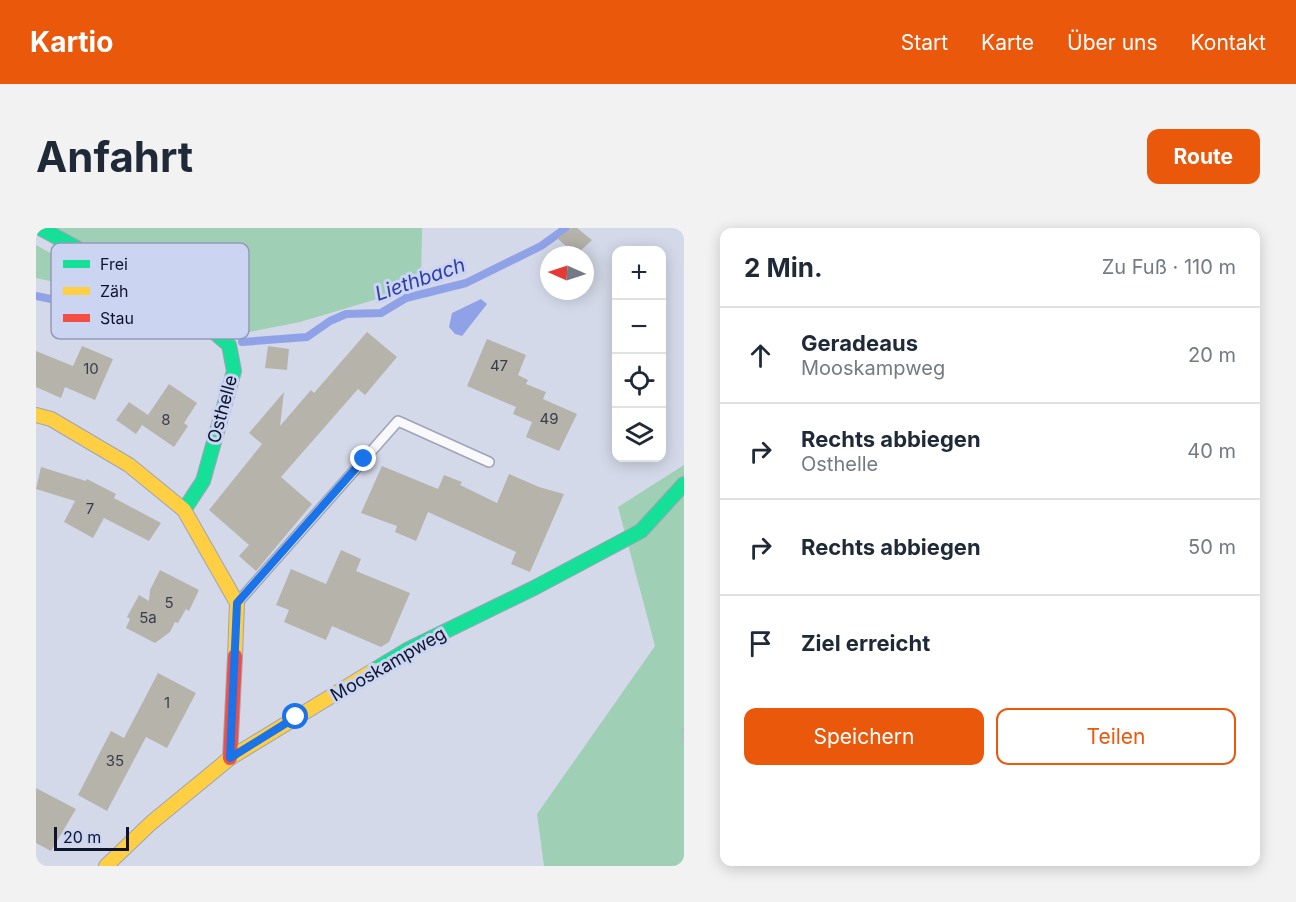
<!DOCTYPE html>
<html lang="de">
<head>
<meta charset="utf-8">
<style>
  body { margin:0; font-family:Inter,sans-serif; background:#f2f2f3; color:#1f2937 }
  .controls { position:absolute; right:18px; top:18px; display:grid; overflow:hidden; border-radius:12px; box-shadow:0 3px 15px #0003 }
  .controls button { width:54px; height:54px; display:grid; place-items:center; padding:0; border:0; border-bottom:2px solid #e0e1e3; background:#fff; color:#1f2937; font:30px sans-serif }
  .compass { position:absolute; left:504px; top:18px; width:54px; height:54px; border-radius:50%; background:#fff; box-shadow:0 3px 15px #0003; rotate:273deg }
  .scale { position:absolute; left:18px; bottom:15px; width:75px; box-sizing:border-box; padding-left:6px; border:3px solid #0e142e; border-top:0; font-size:16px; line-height:21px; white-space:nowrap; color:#0e142e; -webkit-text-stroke:4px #cbd5f2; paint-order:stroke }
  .stop { position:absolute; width:18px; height:18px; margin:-14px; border:4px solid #1a73e8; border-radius:50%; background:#fff }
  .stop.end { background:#1a73e8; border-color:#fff; box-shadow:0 2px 6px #0008 }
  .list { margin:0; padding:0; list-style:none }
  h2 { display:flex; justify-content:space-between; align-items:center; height:78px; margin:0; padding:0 24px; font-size:26px }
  h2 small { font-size:20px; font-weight:400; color:#747a83 }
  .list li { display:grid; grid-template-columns:39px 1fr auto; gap:18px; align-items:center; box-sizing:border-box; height:96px; padding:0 24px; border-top:2px solid #e0e1e3 }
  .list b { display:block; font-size:22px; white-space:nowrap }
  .list p { margin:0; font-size:20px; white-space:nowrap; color:#747a83 }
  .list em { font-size:20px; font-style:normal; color:#747a83 }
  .actions { display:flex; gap:12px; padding:18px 24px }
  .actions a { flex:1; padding:14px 0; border:2px solid #ea580c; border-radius:12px; text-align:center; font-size:21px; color:#ea580c }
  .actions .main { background:#ea580c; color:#fff }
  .icon { flex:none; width:33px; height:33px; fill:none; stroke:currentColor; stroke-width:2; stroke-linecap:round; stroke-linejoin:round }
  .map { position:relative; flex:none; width:648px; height:638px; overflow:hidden; border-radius:12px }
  header { display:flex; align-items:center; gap:36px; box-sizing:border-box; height:84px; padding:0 30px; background:#ea580c; color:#fff }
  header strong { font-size:28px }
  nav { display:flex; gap:33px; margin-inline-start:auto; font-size:21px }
  .intro { display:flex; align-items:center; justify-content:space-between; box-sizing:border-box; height:144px; padding:0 36px }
  h1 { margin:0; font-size:42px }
  .button { padding:15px 27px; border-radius:12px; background:#ea580c; color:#fff; font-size:21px; font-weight:700 }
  main { display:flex; gap:36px; padding:0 36px }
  aside { flex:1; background:#fff; border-radius:12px; box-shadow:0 3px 15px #0003 }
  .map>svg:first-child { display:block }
</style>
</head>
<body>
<header>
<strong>Kartio</strong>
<nav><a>Start</a><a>Karte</a><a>Über uns</a><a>Kontakt</a></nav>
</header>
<div class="intro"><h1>Anfahrt</h1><a class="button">Route</a></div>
<main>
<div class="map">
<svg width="648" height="638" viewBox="0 0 648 638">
  <rect width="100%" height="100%" fill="#d4d9e9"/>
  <!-- green -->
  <path fill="#9fcfb4" d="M 19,0 L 386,0 L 385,58 L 264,94 L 193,108 L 176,70 L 62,23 Z
    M 0,17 L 94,70 L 0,50 Z
    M 648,237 L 648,638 L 508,638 L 501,586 L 619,418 L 582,279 Z"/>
  <!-- water -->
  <path fill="#8fa2e8" d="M 445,71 L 451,76 L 426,108 L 419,106 L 413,99 L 416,85 Z"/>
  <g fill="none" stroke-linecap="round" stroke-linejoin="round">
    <!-- stream -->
    <path stroke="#8fa2e8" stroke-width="8" d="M 0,68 L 147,99
      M 206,114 L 271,109 L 294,93 L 310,86 L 345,85 L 370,70 L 430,55 L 505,18 L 530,0"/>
  </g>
  <!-- building -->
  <path fill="#b6b3ab" d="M 536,0 L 541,0 L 556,12 L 540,27 L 521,10 Z
    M 331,104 L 361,129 L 329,167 L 322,161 L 245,249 L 276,276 L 220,343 L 203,328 L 213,317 L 173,282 L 226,216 L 213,205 L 248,164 L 244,198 L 275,162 L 278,165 Z
    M 451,111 L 490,127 L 482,147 L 492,152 L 490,156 L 510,164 L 507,171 L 541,186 L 523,223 L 490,209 L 496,194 L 477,186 L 480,179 L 431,158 Z
    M 46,118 L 77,131 L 59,172 L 29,159 L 25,170 L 0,159 L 0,123 L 37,138 Z
    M 232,118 L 253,121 L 251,142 L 229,140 Z
    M 133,156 L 161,175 L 148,195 L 152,198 L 138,219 L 106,197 L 100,206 L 80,192 L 93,174 L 112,187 Z
    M 346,238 L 402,261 L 408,247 L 426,254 L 424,257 L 461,275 L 473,246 L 503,259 L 528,266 L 494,344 L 475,336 L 480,324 L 392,284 L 380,313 L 359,304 L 361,298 L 325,285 Z
    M 5,239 L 50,253 L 51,251 L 80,266 L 78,270 L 125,295 L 113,313 L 68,290 L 57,310 L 28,294 L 39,273 L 0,261 Z
    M 305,322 L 325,331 L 320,343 L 374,365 L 353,414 L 345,419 L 296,398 L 290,412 L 248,394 L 253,382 L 240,377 L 255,341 L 290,356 Z
    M 124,342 L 163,362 L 153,383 L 150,381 L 142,395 L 139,394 L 134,404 L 119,415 L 90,400 L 94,391 L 91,389 L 103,367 L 113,373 L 114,362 Z
    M 122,445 L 160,465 L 131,520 L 110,509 L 71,583 L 42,567 L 75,503 L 88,510 Z
    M 0,560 L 40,581 L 15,623 L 0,615 Z"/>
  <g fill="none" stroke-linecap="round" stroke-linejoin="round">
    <!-- lane casing -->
    <g stroke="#9ea3b7" stroke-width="12">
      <path id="lane" d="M 203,373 L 362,193 L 453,234"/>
    </g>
    <!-- fast casing -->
    <g stroke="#9ea3b7" stroke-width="16">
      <path id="fast" d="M 4,0 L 146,77 L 193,117 L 198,143 L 167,253 L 148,282
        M 338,442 L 371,422 L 498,360 L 605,303 L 648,256"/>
    </g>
    <!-- slow casing -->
    <g stroke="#9ea3b7" stroke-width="16">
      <path id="slow" d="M 0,187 L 15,191 L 93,237 L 148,282 L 201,375 L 199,428
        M 70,638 L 115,595 L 194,530 L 338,442"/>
    </g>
    <!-- jam casing -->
    <g stroke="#9ea3b7" stroke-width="16">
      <path id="jam" d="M 194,530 L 199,428"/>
    </g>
    <!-- path -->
    <path stroke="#b8bbc4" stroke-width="4" stroke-dasharray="4.5 3" stroke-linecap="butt" d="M 648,500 L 648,512"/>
    <!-- lane -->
    <use href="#lane" stroke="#f9f9fc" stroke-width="9"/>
    <!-- fast -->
    <use href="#fast" stroke="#16e098" stroke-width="14"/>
    <!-- slow -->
    <use href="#slow" stroke="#ffcf43" stroke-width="14"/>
    <!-- jam -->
    <use href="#jam" stroke="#f24e42" stroke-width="14"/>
  </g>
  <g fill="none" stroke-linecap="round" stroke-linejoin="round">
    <!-- route -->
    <path stroke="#1a73e8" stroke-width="8" d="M 260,489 L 194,530 L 201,375 L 328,231"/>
  </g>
  <g text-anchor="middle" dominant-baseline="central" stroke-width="6" stroke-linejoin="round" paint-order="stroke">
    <!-- number labels -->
    <g font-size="15" fill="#383c4d">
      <text x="463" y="137">47</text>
      <text x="55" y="140">10</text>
      <text x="513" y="190">49</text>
      <text x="130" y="191">8</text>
      <text x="54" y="280">7</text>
      <text x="133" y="374">5</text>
      <text x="112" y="389">5a</text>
      <text x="131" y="474">1</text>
      <text x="79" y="532">35</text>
    </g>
    <!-- street labels -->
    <g font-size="18" fill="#0e142e" stroke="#cbd5f2">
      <text transform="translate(186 181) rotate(-75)">Osthelle</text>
      <text transform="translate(352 436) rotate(-30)">Mooskampweg</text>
    </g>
    <!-- water labels -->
    <g font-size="20" font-style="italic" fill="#2f3da8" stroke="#cbd5f2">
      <text transform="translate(384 51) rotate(-19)">Liethbach</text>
    </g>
  </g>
  <!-- legend -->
  <rect x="15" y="15" width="198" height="96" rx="9" fill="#cbd5f2" stroke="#929bb7" stroke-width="1.5"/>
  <rect x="27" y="32" width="27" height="8" fill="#16e098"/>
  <rect x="27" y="59" width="27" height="8" fill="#ffcf43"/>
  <rect x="27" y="86" width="27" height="8" fill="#f24e42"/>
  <g font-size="16" fill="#0e142e">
    <text x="64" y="42">Frei</text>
    <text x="64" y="69">Zäh</text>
    <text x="64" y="96">Stau</text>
  </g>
</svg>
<div class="controls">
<button>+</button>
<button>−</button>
<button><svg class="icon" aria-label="locate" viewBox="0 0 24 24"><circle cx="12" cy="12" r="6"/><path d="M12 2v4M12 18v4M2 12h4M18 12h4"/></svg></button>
<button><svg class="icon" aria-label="layers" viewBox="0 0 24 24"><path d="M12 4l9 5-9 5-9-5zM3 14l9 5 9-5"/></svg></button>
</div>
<svg class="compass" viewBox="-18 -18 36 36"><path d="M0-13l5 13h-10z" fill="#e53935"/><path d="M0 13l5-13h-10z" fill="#747a83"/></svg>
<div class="scale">20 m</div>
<div class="stop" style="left:260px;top:489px"></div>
<div class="stop end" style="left:328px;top:231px"></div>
</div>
<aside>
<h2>2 Min.<small>Zu Fuß · 110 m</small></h2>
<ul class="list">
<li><svg class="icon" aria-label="ahead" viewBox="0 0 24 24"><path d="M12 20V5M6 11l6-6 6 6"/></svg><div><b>Geradeaus</b><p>Mooskampweg</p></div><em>20 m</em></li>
<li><svg class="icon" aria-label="right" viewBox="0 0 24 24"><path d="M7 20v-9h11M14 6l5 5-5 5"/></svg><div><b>Rechts abbiegen</b><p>Osthelle</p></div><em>40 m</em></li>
<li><svg class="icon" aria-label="right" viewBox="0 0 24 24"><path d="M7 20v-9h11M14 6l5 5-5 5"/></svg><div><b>Rechts abbiegen</b></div><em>50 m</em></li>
<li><svg class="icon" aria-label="arrive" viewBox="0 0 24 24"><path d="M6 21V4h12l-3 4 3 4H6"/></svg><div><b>Ziel erreicht</b></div></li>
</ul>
<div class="actions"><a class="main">Speichern</a><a>Teilen</a></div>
</aside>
</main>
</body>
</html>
